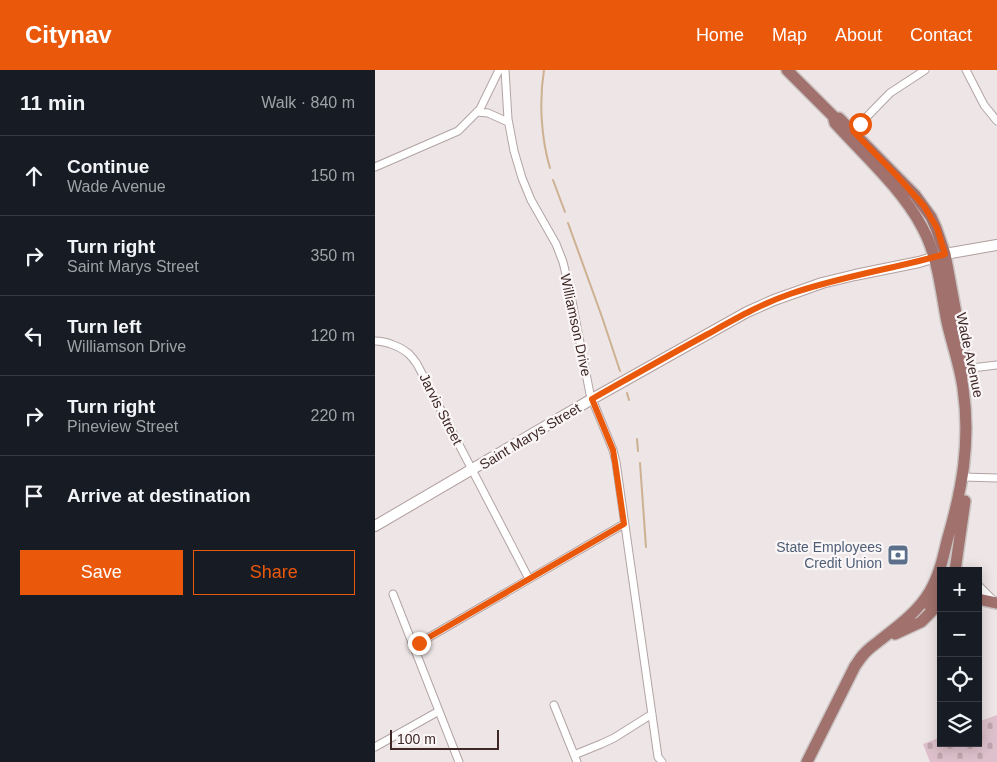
<!DOCTYPE html>
<html lang="en">
<head>
<meta charset="utf-8">
<style>
  body { margin:0; font-family:Arial,sans-serif; background:#242831; color:#f1f3f6 }
  .controls { position:absolute; right:15px; bottom:15px; display:grid; overflow:hidden; border-radius:0px; box-shadow:0 2px 12px #0003 }
  .controls button { width:45px; height:45px; display:grid; place-items:center; padding:0; border:0; border-bottom:1px solid #363941; background:#171b24; color:#f1f3f6; font:25px sans-serif }
  .scale { position:absolute; left:15px; bottom:12px; width:109px; box-sizing:border-box; padding-left:5px; border:2px solid #3e2725; border-top:0; font-size:14px; line-height:18px; white-space:nowrap; color:#3e2725; -webkit-text-stroke:4px #faf6f7; paint-order:stroke }
  .stop { position:absolute; width:15px; height:15px; margin:-11px; border:4px solid #ea580c; border-radius:50%; background:#fff }
  .stop.end { background:#ea580c; border-color:#fff; box-shadow:0 1px 5px #0008 }
  .list { margin:0; padding:0; list-style:none }
  h2 { display:flex; justify-content:space-between; align-items:center; height:65px; margin:0; padding:0 20px; font-size:21px }
  h2 small { font-size:16px; font-weight:400; color:#9ea1a6 }
  .list li { display:grid; grid-template-columns:32px 1fr auto; gap:15px; align-items:center; box-sizing:border-box; height:80px; padding:0 20px; border-top:1px solid #363941 }
  .list b { display:block; font-size:19px; white-space:nowrap }
  .list p { margin:0; font-size:16px; white-space:nowrap; color:#9ea1a6 }
  .list em { font-size:16px; font-style:normal; color:#9ea1a6 }
  .actions { display:flex; gap:10px; padding:15px 20px }
  .actions a { flex:1; padding:11px 0; border:1px solid #ea580c; border-radius:0px; text-align:center; font-size:18px; color:#ea580c }
  .actions .main { background:#ea580c; color:#fff }
  .icon { flex:none; width:28px; height:28px; fill:none; stroke:currentColor; stroke-width:2; stroke-linecap:round; stroke-linejoin:round }
  .map { position:relative; flex:none; width:622px; height:692px; overflow:hidden }
  header { display:flex; align-items:center; gap:30px; box-sizing:border-box; height:70px; padding:0 25px; background:#ea580c; color:#fff }
  header strong { font-size:24px }
  nav { display:flex; gap:28px; margin-inline-start:auto; font-size:18px }
  main { display:flex }
  aside { flex:1; background:#171b24 }
  .map>svg:first-child { display:block }
</style>
</head>
<body>
<header>
<strong>Citynav</strong>
<nav><a>Home</a><a>Map</a><a>About</a><a>Contact</a></nav>
</header>
<main>
<aside>
<h2>11 min<small>Walk · 840 m</small></h2>
<ul class="list">
<li><svg class="icon" aria-label="ahead" viewBox="0 0 24 24"><path d="M12 20V5M6 11l6-6 6 6"/></svg><div><b>Continue</b><p>Wade Avenue</p></div><em>150 m</em></li>
<li><svg class="icon" aria-label="right" viewBox="0 0 24 24"><path d="M7 20v-9h11M14 6l5 5-5 5"/></svg><div><b>Turn right</b><p>Saint Marys Street</p></div><em>350 m</em></li>
<li><svg class="icon" aria-label="left" viewBox="0 0 24 24"><path d="M17 20v-9H6M10 6l-5 5 5 5"/></svg><div><b>Turn left</b><p>Williamson Drive</p></div><em>120 m</em></li>
<li><svg class="icon" aria-label="right" viewBox="0 0 24 24"><path d="M7 20v-9h11M14 6l5 5-5 5"/></svg><div><b>Turn right</b><p>Pineview Street</p></div><em>220 m</em></li>
<li><svg class="icon" aria-label="arrive" viewBox="0 0 24 24"><path d="M6 21V4h12l-3 4 3 4H6"/></svg><div><b>Arrive at destination</b></div></li>
</ul>
<div class="actions"><a class="main">Save</a><a>Share</a></div>
</aside>
<div class="map">
<svg width="622" height="692" viewBox="0 0 622 692">
  <defs>
    <pattern id="cemetery-stones" width="16" height="16" patternUnits="userSpaceOnUse" patternTransform="scale(1.25)"><rect width="16" height="16" fill="#ddc0cb"/><path d="M2 7V4a2 2 0 0 1 4 0v3zM10 15v-3a2 2 0 0 1 4 0v3z" fill="#bfa5ae"/></pattern>
  </defs>
  <rect width="100%" height="100%" fill="#ede5e6"/>
  <!-- cemetery -->
  <path fill="url(#cemetery-stones)" d="M 622,645 L 622,692 L 555,692 L 548,674 L 566,667 L 566,673 L 603,673 L 603,652 Z"/>
  <g fill="none" stroke-linecap="round" stroke-linejoin="round">
    <!-- stream -->
    <path stroke="#ceb092" stroke-width="2" d="M 169,0 C 164,31 166,68 175,98
      M 178,110 L 190,142
      M 193,153 L 227,247 L 245,301
      M 252,323 L 254,330
      M 262,369 L 263,381
      M 265,393 L 271,477"/>
    <!-- minor casing -->
    <g stroke="#b2a4a4" stroke-width="9">
      <path id="minor" d="M 130,0 L 133,49 L 139,81 L 147,108 L 156,130 L 181,174 L 188,192 L 195,221 L 215,324 L 238,380 L 241,392 L 283,687 L 287,692
        M 591,0 L 609,35 L 622,51
        M 102,42 L 113,43 L 133,52
        M 478,61 L 515,23 L 550,0
        M 0,97 L 83,61 L 105,39 L 124,0
        M 0,271 C 11,271 26,277 34,284 C 37,287 40,291 42,294 L 154,509
        M 588,299 L 622,295
        M 588,407 L 622,408
        M 603,515 L 620,532
        M 18,524 L 84,692
        M 39,576 L 249,454
        M 179,635 L 202,692
        M 0,677 L 64,641
        M 199,685 L 226,674 L 239,668 L 277,644"/>
    </g>
    <!-- secondary casing -->
    <g stroke="#b39f9f" stroke-width="12">
      <path id="secondary" d="M 0,456 L 217,329 L 372,242 L 399,230 L 447,213 L 480,205 L 544,192 L 570,184 L 622,175"/>
    </g>
    <!-- primary casing -->
    <g stroke="#c9c3c2" stroke-width="14">
      <path id="primary" d="M 412,0 L 458,46 L 460,53 C 489,85 527,119 547,157 C 563,186 566,221 572,252 C 577,274 585,296 588,318 C 596,372 587,420 572,471 C 568,488 564,506 555,521 C 543,542 522,557 504,571 C 499,575 493,579 489,584 C 486,587 483,592 480,596 L 432,692
        M 464,48 L 540,125 L 556,147 L 561,158 L 570,184 L 592,303
        M 580,501 L 590,431
        M 603,529 L 621,533
        M 554,535 L 566,519
        M 520,564 L 546,552 L 566,532"/>
    </g>
    <!-- minor -->
    <use href="#minor" stroke="#fff" stroke-width="7"/>
    <!-- secondary -->
    <use href="#secondary" stroke="#fff" stroke-width="10"/>
    <!-- primary -->
    <use href="#primary" stroke="#a0716d" stroke-width="11"/>
  </g>
  <g fill="none" stroke-linecap="round" stroke-linejoin="round">
    <!-- route -->
    <path stroke="#ea580c" stroke-width="6" d="M 44,573 L 249,454 L 240,392 L 238,380 L 217,329 C 256,307 294,285 333,264 C 360,249 386,234 415,224 C 467,206 518,199 570,184 L 562,158 L 549,136 L 522,106 L 478,61 L 485,54"/>
  </g>
  <!-- icons -->
  <defs>
    <g id="bank-square" transform="scale(1.125)"><rect x="-9" y="-9" width="18" height="18" rx="4" fill="#5c6f8a" stroke="#faf6f7"/><path d="M-6-4H6V4H-6ZM0-2.3a2.3 2.3 0 1 0 0 4.6a2.3 2.3 0 1 0 0-4.6Z" fill="#fff"/></g>
  </defs>
  <g fill-rule="evenodd">
    <use href="#bank-square" x="523" y="485"/>
  </g>
  <g text-anchor="middle" dominant-baseline="central" stroke-width="4.5" stroke-linejoin="round" paint-order="stroke">
    <!-- street labels -->
    <g font-size="14" fill="#3e2725" stroke="#faf6f7">
      <text transform="translate(201 255) rotate(78)">Williamson Drive</text>
      <text transform="translate(595 285) rotate(78)">Wade Avenue</text>
      <text transform="translate(66 339) rotate(63)">Jarvis Street</text>
      <text transform="translate(155 366) rotate(-31)">Saint Marys Street</text>
    </g>
    <!-- service labels -->
    <g font-size="14" fill="#4e5e75" stroke="#faf6f7" text-anchor="end">
      <text x="507" y="477">State Employees<tspan x="507" dy="16">Credit Union</tspan></text>
    </g>
  </g>
</svg>
<div class="controls">
<button>+</button>
<button>−</button>
<button><svg class="icon" aria-label="locate" viewBox="0 0 24 24"><circle cx="12" cy="12" r="6"/><path d="M12 2v4M12 18v4M2 12h4M18 12h4"/></svg></button>
<button><svg class="icon" aria-label="layers" viewBox="0 0 24 24"><path d="M12 4l9 5-9 5-9-5zM3 14l9 5 9-5"/></svg></button>
</div>
<div class="scale">100 m</div>
<div class="stop" style="left:485px;top:54px"></div>
<div class="stop end" style="left:44px;top:573px"></div>
</div>
</main>
</body>
</html>
